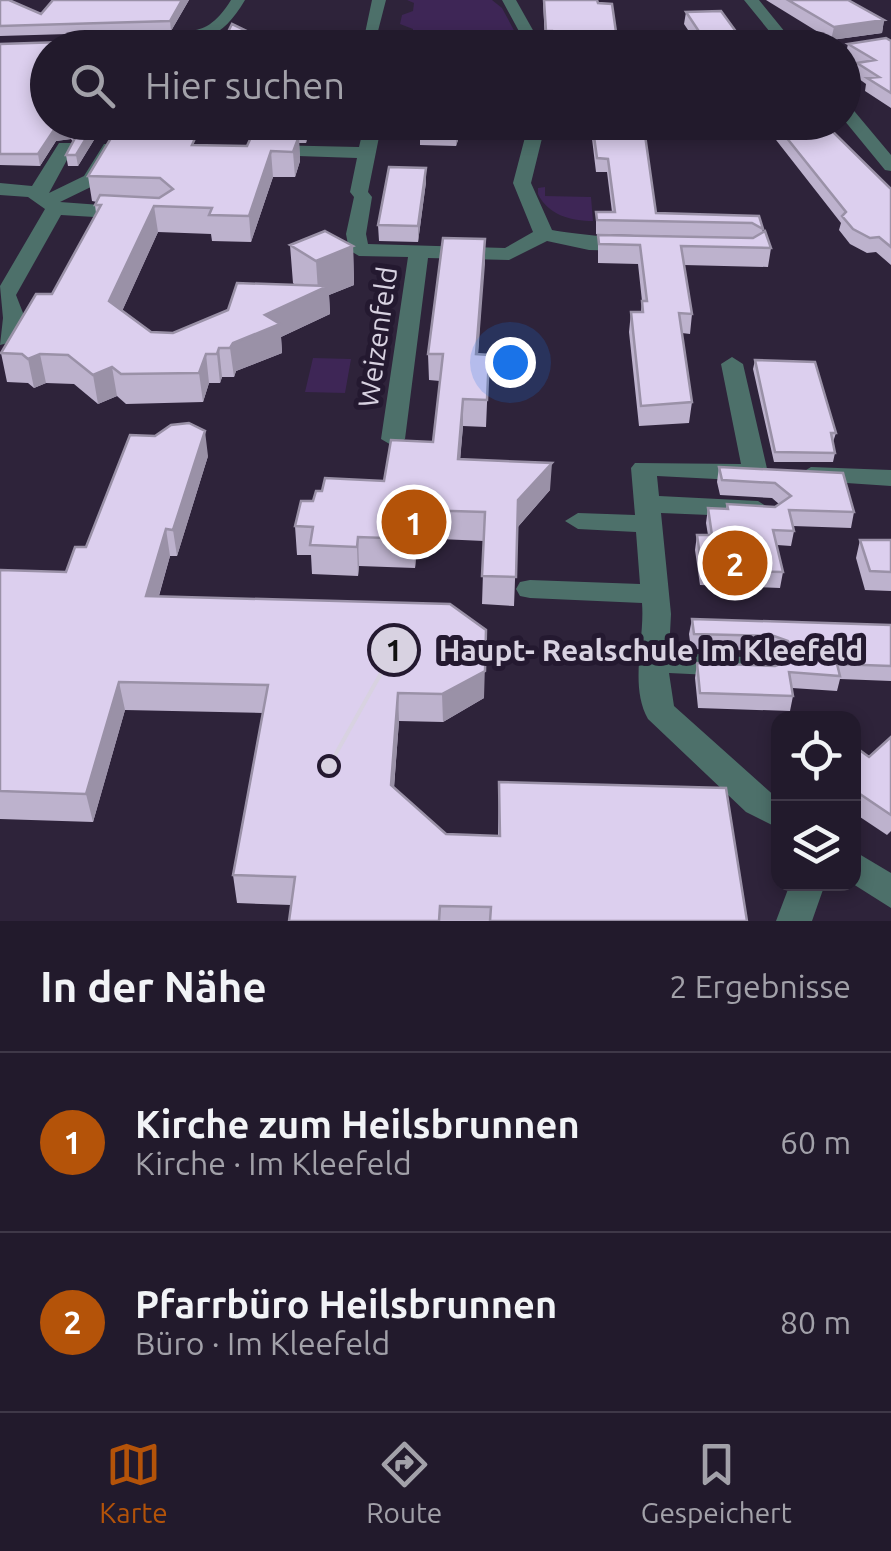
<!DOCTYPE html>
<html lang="de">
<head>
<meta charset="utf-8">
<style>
  body { margin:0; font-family:Ubuntu,sans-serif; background:#2e2738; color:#f1f3f6 }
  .controls { position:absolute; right:30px; bottom:30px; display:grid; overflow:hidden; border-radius:20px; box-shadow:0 5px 15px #0003 }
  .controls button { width:90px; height:90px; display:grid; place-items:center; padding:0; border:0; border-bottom:2px solid #3f3848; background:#221a2c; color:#f1f3f6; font:50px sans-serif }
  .you { position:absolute; left:510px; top:362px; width:35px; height:35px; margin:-25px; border:8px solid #fff; border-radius:50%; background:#1a73e8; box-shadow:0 0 0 15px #1a73e833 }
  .badge { display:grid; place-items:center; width:65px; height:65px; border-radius:50%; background:#b45309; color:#fff; font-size:32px; font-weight:700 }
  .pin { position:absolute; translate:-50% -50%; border:5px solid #fff; box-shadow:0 2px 10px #0006 }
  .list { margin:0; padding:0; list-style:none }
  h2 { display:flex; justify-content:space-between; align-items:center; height:130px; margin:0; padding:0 40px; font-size:42px }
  h2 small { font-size:32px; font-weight:400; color:#a2a1a9 }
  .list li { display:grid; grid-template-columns:65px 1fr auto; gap:30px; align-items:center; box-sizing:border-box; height:180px; padding:0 40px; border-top:2px solid #3f3848 }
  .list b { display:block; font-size:38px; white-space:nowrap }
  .list p { margin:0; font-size:32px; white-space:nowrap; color:#a2a1a9 }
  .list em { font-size:32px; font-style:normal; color:#a2a1a9 }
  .icon { flex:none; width:55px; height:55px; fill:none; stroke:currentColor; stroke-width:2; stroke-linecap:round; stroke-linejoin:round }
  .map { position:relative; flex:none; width:891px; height:921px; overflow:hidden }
  .search { position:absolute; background:#221a2c; box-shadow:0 5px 15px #0003; left:30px; right:30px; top:30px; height:110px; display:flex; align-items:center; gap:25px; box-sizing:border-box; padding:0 35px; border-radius:55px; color:#a2a1a9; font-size:38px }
  .sheet { height:490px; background:#221a2c }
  nav { display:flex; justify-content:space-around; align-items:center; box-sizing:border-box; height:140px; border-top:2px solid #3f3848; background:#221a2c; font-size:28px; color:#a2a1a9 }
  nav a { display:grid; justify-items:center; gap:5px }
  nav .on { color:#b45309 }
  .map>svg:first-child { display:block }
</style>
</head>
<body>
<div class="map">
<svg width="891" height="921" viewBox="0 0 891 921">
  <rect width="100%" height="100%" fill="#2e233a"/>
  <!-- green -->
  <path fill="#3e2656" d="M 407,0 L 492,0 L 502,8 L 523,47 L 419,47 L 420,42 L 412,39 L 413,29 L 400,24 L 402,15 L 413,11 L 414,3 Z
    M 545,187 L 545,196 L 591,197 L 593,221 C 571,221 548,215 538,194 L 538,188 Z
    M 313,358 L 351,359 L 345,393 L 305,392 Z"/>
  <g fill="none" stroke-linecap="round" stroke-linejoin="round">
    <!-- minor -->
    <path fill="#4d706a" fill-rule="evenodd" d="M 231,0 L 245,0 C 221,41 201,42 156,45 L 148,40 C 180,19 200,50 231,0 Z
      M 372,0 L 386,0 L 378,31 L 390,33 L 414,48 C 396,48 381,42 364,38 Z
      M 502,0 L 516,0 L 543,48 L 528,48 Z
      M 744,0 L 759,0 L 798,48 L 783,48 Z
      M 844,105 L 850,106 L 891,155 L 891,171 L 885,170 L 844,120 Z
      M 149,122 L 270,125 L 261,130 L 164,127 L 151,152 L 116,153 L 97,184 L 60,202 L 128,207 L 138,213 L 128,219 L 61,215 L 16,295 L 25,318 L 8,343 L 0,345 L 3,318 L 0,286 L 45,209 L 28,197 L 0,195 L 0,183 L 32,186 L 59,143 L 71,143 L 74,147 L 49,193 L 84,176 L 104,144 L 139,143 Z
      M 365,122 L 382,122 L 368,192 L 372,197 L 366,234 L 368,244 L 505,248 L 533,232 L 513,183 L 529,122 L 546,122 L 531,183 L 552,230 C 571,234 628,237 638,245 L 628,251 L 589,250 L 547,241 L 509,260 L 428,258 L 405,439 L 393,446 L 381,439 L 408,257 L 359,256 L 349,250 L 346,234 L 354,197 L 350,192 L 357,158 L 268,155 L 259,150 L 268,145 L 359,147 Z
      M 732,357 L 743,364 L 768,473 L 755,481 L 657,476 L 659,496 L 758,501 L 771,509 L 758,517 L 661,513 L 671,614 L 669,652 L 742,657 L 746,665 L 742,673 L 731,676 L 669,673 L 674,706 L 778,799 L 778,828 L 746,812 L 648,719 C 629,685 645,640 642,603 L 530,598 L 520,596 L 516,589 L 520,582 L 530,580 L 640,584 L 636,532 L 578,529 L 565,521 L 578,513 L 635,515 L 631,468 L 635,463 L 741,464 L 721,364 Z
      M 811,467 L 891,470 L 891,486 L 802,480 L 798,475 Z
      M 854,851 L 891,873 L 891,908 L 853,884 Z
      M 790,884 L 825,884 L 812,921 L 776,921 Z"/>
  </g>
  <!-- wall -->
  <path fill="#bdb2cd" d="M 0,0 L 41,14 L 53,0 L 189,0 L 171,31 L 0,36 Z
    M 543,0 L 597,0 L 598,3 L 616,32 L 630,48 L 552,48 L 552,43 L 545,43 Z
    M 766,0 L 848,0 L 884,20 L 882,33 L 831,40 Z
    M 686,12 L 748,48 L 700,48 L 684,24 Z
    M 414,41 L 504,48 L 414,48 Z
    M 891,41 L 891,108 L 865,91 L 866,84 L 855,76 L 857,64 L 845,57 L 848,44 Z
    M 0,44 L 48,48 L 48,122 L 105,122 L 78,166 L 68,166 L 66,155 L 73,142 L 71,139 L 56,141 L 40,166 L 0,165 Z
    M 261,122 L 312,122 L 306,143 L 299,143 L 300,161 L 295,177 L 273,177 L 251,242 L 212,241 L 211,234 L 158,232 L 122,311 L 151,332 L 173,333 L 295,285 L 293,283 L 290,245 L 353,246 L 354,285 L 329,295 L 330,314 L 281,337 L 282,353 L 236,371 L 234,377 L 222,377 L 220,383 L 209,383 L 203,402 L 126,404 L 117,396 L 98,404 L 74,384 L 46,383 L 34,388 L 28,383 L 7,382 L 1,353 L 52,294 L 96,213 L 95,205 L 97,202 L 92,201 L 88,176 L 198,145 L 247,146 L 260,135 L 259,127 Z
    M 397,122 L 464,122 L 456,146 L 420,145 L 420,133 Z
    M 590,122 L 632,122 L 656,213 L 759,216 L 763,232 L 771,248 L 768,267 L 684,265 L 692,314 L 690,334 L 682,333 L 692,402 L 689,423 L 639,426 L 629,332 L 631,312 L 641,312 L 642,301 L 638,264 L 598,263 L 598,235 L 751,238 L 596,234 L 596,212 L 612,212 L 607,172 L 596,172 Z
    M 762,122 L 823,122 L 891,189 L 891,265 L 876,252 L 867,253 L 850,244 L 839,230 L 841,223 Z
    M 426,168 L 426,182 L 418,242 L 379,241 L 378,225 Z
    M 485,239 L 478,354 L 489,355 L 486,427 L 463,426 L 460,459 L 550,490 L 517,528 L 514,606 L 482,604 L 484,541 L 418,538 L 415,568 L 359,566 L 358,576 L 312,574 L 311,555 L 297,555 L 295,526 L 322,491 L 384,481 L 433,442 L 440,381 L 429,380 L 428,354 Z
    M 755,360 L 836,433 L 833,442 L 835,453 L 833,462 L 774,462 L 753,369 Z
    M 208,456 L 177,556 L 170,556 L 159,596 L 484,698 L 443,722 L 399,721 L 394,788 L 446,834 L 498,836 L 499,782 L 747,921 L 289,921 L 291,905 L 237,903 L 233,875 L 263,713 L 125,710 L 93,822 L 0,819 L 0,570 L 66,572 L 86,547 Z
    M 719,467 L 843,473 L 854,512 L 851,528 L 793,526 L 794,531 L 791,546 L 777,545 L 783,572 L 780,588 L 700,585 L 695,550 L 697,535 L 708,535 L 706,523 L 708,508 L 726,509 L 727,504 L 775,507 L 779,504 L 772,498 L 720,495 L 717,482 Z
    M 860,540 L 891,540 L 891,591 L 865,590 L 856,558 Z
    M 692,619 L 891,625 L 891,682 L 891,681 L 840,679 L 837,691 L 792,688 L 793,696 L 790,711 L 698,708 L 695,678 L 697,663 L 775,666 L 788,661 L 785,656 L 771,651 L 691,649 L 689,634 Z
    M 891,737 L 891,831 L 887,835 L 854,813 L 854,746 L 869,757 Z"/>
  <!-- shaded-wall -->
  <path fill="#9a91a7" d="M 182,0 L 189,0 L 171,31 L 170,21 Z
    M 884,20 L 882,33 L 831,40 L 834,27 Z
    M 251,33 L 252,43 L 250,48 L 244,48 Z
    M 96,122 L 105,122 L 78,166 L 76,155 Z
    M 307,122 L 312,122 L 306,143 L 305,128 Z
    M 457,122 L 464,122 L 456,146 Z
    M 69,128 L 71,139 L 56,141 L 40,166 L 38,154 L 54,130 Z
    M 299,136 L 300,161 L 295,177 L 293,152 Z
    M 271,151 L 273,177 L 251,242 L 249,216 Z
    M 426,168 L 426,182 L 418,242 L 418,226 Z
    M 154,206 L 158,232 L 114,329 L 109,301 Z
    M 485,239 L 485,264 L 476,381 L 476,354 Z
    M 353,246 L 354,285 L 329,295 L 330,314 L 281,337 L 282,353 L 236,371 L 234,377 L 230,348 L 233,343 L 265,315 L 318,291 L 316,261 Z
    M 219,348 L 222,377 L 220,383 L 217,354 Z
    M 40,354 L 46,383 L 34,388 L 28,359 Z
    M 206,354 L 209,383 L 203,402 L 199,373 Z
    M 112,367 L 117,396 L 98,404 L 93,375 Z
    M 463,399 L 463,426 L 458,487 L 458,459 Z
    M 205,431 L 208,456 L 177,556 L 173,530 Z
    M 552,463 L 550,490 L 516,529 L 518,500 Z
    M 418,510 L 418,538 L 415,568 L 414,539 Z
    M 166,529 L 170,556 L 151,623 L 146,596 Z
    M 358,537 L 359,566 L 358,576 L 357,547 Z
    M 486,630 L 484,698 L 443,722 L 442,694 Z
    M 119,682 L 125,710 L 93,822 L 86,794 Z
    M 398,693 L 399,721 L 392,813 L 391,785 Z"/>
  <!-- building -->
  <path fill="#dccfee" stroke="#9a91a7" stroke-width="2.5" d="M 0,0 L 9,0 L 41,14 L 53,0 L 182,0 L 170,21 L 0,26 Z
    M 544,0 L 597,0 L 598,3 L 612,4 L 616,32 L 627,32 L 630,48 L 574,48 L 574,45 L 553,45 L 552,31 L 546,31 Z
    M 788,0 L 848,0 L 884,20 L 834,27 Z
    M 721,11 L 748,48 L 710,48 L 686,12 Z
    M 232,24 L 251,33 L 244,48 L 220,48 Z
    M 190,38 L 185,48 L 48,48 L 48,122 L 96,122 L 76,155 L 66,155 L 75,138 L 69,128 L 54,130 L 38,154 L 0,154 L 0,44 Z
    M 886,38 L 891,41 L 891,93 L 867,78 L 879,77 L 857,63 L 875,60 L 848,44 Z
    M 414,41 L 504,42 L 504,48 L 430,48 Z
    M 261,122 L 307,122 L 305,128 L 259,127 Z
    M 592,122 L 632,122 L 632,127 L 637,127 L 638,135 L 645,135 L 656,213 L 759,216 L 763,229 L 752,223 L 597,220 L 596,212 L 615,212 L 608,159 L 597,158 Z
    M 774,122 L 823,122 L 891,189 L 891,247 L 879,237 L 870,238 L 853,229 L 842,216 L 846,212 Z
    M 114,133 L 197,134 L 192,145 L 247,146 L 252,135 L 299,136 L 293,152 L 271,151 L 249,216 L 209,215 L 212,208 L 154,206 L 109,301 L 151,332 L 173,333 L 228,310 L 237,283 L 328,286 L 265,315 L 280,324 L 233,343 L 230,348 L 219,348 L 217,354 L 206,354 L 199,373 L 121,374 L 112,367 L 93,375 L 68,355 L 40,354 L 28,359 L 22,354 L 1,353 L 36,294 L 52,294 L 101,205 L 95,205 L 100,195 L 159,198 L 173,189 L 160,178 L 88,176 Z
    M 389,167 L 426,168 L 418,226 L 378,225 Z
    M 325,231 L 353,246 L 316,261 L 290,245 Z
    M 765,231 L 771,248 L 681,246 L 692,314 L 679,313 L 692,402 L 641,406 L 631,312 L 643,312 L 642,301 L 647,301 L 640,245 L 599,244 L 598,235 L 753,238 Z
    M 443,238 L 485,239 L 476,354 L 489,355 L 487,400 L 463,399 L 458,459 L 552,463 L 518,500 L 516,577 L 482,576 L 485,512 L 418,510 L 414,539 L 358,537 L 357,547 L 310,545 L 313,527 L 295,526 L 301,501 L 313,501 L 316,491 L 322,491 L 325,478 L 384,481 L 391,440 L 433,442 L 443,354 L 428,354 Z
    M 755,360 L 815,362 L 836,433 L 831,433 L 835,453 L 775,452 Z
    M 189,423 L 205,431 L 173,530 L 166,529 L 146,596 L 450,604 L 486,630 L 485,671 L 442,694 L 398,693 L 391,785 L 446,834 L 500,836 L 499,782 L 726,788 L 747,921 L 490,921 L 491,907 L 440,906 L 439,921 L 289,921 L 295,877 L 233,875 L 268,685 L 119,682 L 86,794 L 0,791 L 0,570 L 66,572 L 75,547 L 86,547 L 130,435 L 155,436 L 171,425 Z
    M 719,467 L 843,473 L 854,512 L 789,510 L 794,531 L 773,530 L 783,572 L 702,570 L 697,535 L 712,535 L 708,508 L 728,509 L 727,504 L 775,507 L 791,496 L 775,483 L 722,480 Z
    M 860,540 L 891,540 L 891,572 L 870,571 Z
    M 692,619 L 891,625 L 891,666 L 837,664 L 840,676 L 789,672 L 793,696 L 700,693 L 697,663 L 775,666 L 788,661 L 792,649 L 788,641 L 774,636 L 694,634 Z
    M 891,737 L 891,815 L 854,790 L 854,746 L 869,757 Z"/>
  <g text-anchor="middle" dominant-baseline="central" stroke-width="10" stroke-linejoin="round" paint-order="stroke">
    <!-- street labels -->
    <g font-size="28" fill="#d8d2e1" stroke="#241930">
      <text transform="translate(377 337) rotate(-82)">Weizenfeld</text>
    </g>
  </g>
  <!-- callouts -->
  <path fill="none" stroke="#d8d2e1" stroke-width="4" d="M329 766L394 650"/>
  <g fill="#d8d2e1" stroke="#241930" stroke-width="4">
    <circle cx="329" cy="766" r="10"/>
    <circle cx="394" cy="650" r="25"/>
  </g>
  <g font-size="30" text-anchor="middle" font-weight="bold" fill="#111">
    <text x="394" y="661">1</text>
  </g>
  <g font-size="30" text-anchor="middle" font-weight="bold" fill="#d8d2e1" stroke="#241930" stroke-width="10" stroke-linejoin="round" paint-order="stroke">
    <text x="651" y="661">Haupt- Realschule Im Kleefeld</text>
  </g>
</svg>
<div class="controls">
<button><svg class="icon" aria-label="locate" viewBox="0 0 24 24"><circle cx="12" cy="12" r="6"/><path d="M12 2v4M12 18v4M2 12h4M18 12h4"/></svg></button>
<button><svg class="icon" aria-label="layers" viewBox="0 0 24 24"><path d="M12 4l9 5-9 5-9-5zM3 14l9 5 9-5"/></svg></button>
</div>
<div class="you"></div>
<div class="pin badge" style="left:414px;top:522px">1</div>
<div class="pin badge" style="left:735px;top:563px">2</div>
<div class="search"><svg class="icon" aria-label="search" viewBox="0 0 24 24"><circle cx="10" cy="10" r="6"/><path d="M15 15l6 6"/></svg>Hier suchen</div>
</div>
<section class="sheet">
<h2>In der Nähe<small>2 Ergebnisse</small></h2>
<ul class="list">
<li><span class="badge">1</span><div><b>Kirche zum Heilsbrunnen</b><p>Kirche · Im Kleefeld</p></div><em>60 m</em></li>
<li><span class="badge">2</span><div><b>Pfarrbüro Heilsbrunnen</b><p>Büro · Im Kleefeld</p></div><em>80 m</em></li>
</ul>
</section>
<nav>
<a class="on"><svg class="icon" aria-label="map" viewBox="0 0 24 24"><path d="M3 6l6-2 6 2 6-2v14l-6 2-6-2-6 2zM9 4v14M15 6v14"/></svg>Karte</a>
<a><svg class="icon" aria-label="directions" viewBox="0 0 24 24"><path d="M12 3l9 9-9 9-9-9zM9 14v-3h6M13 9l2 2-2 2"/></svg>Route</a>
<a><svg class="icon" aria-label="saved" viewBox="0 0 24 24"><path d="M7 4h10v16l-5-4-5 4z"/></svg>Gespeichert</a>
</nav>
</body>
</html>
